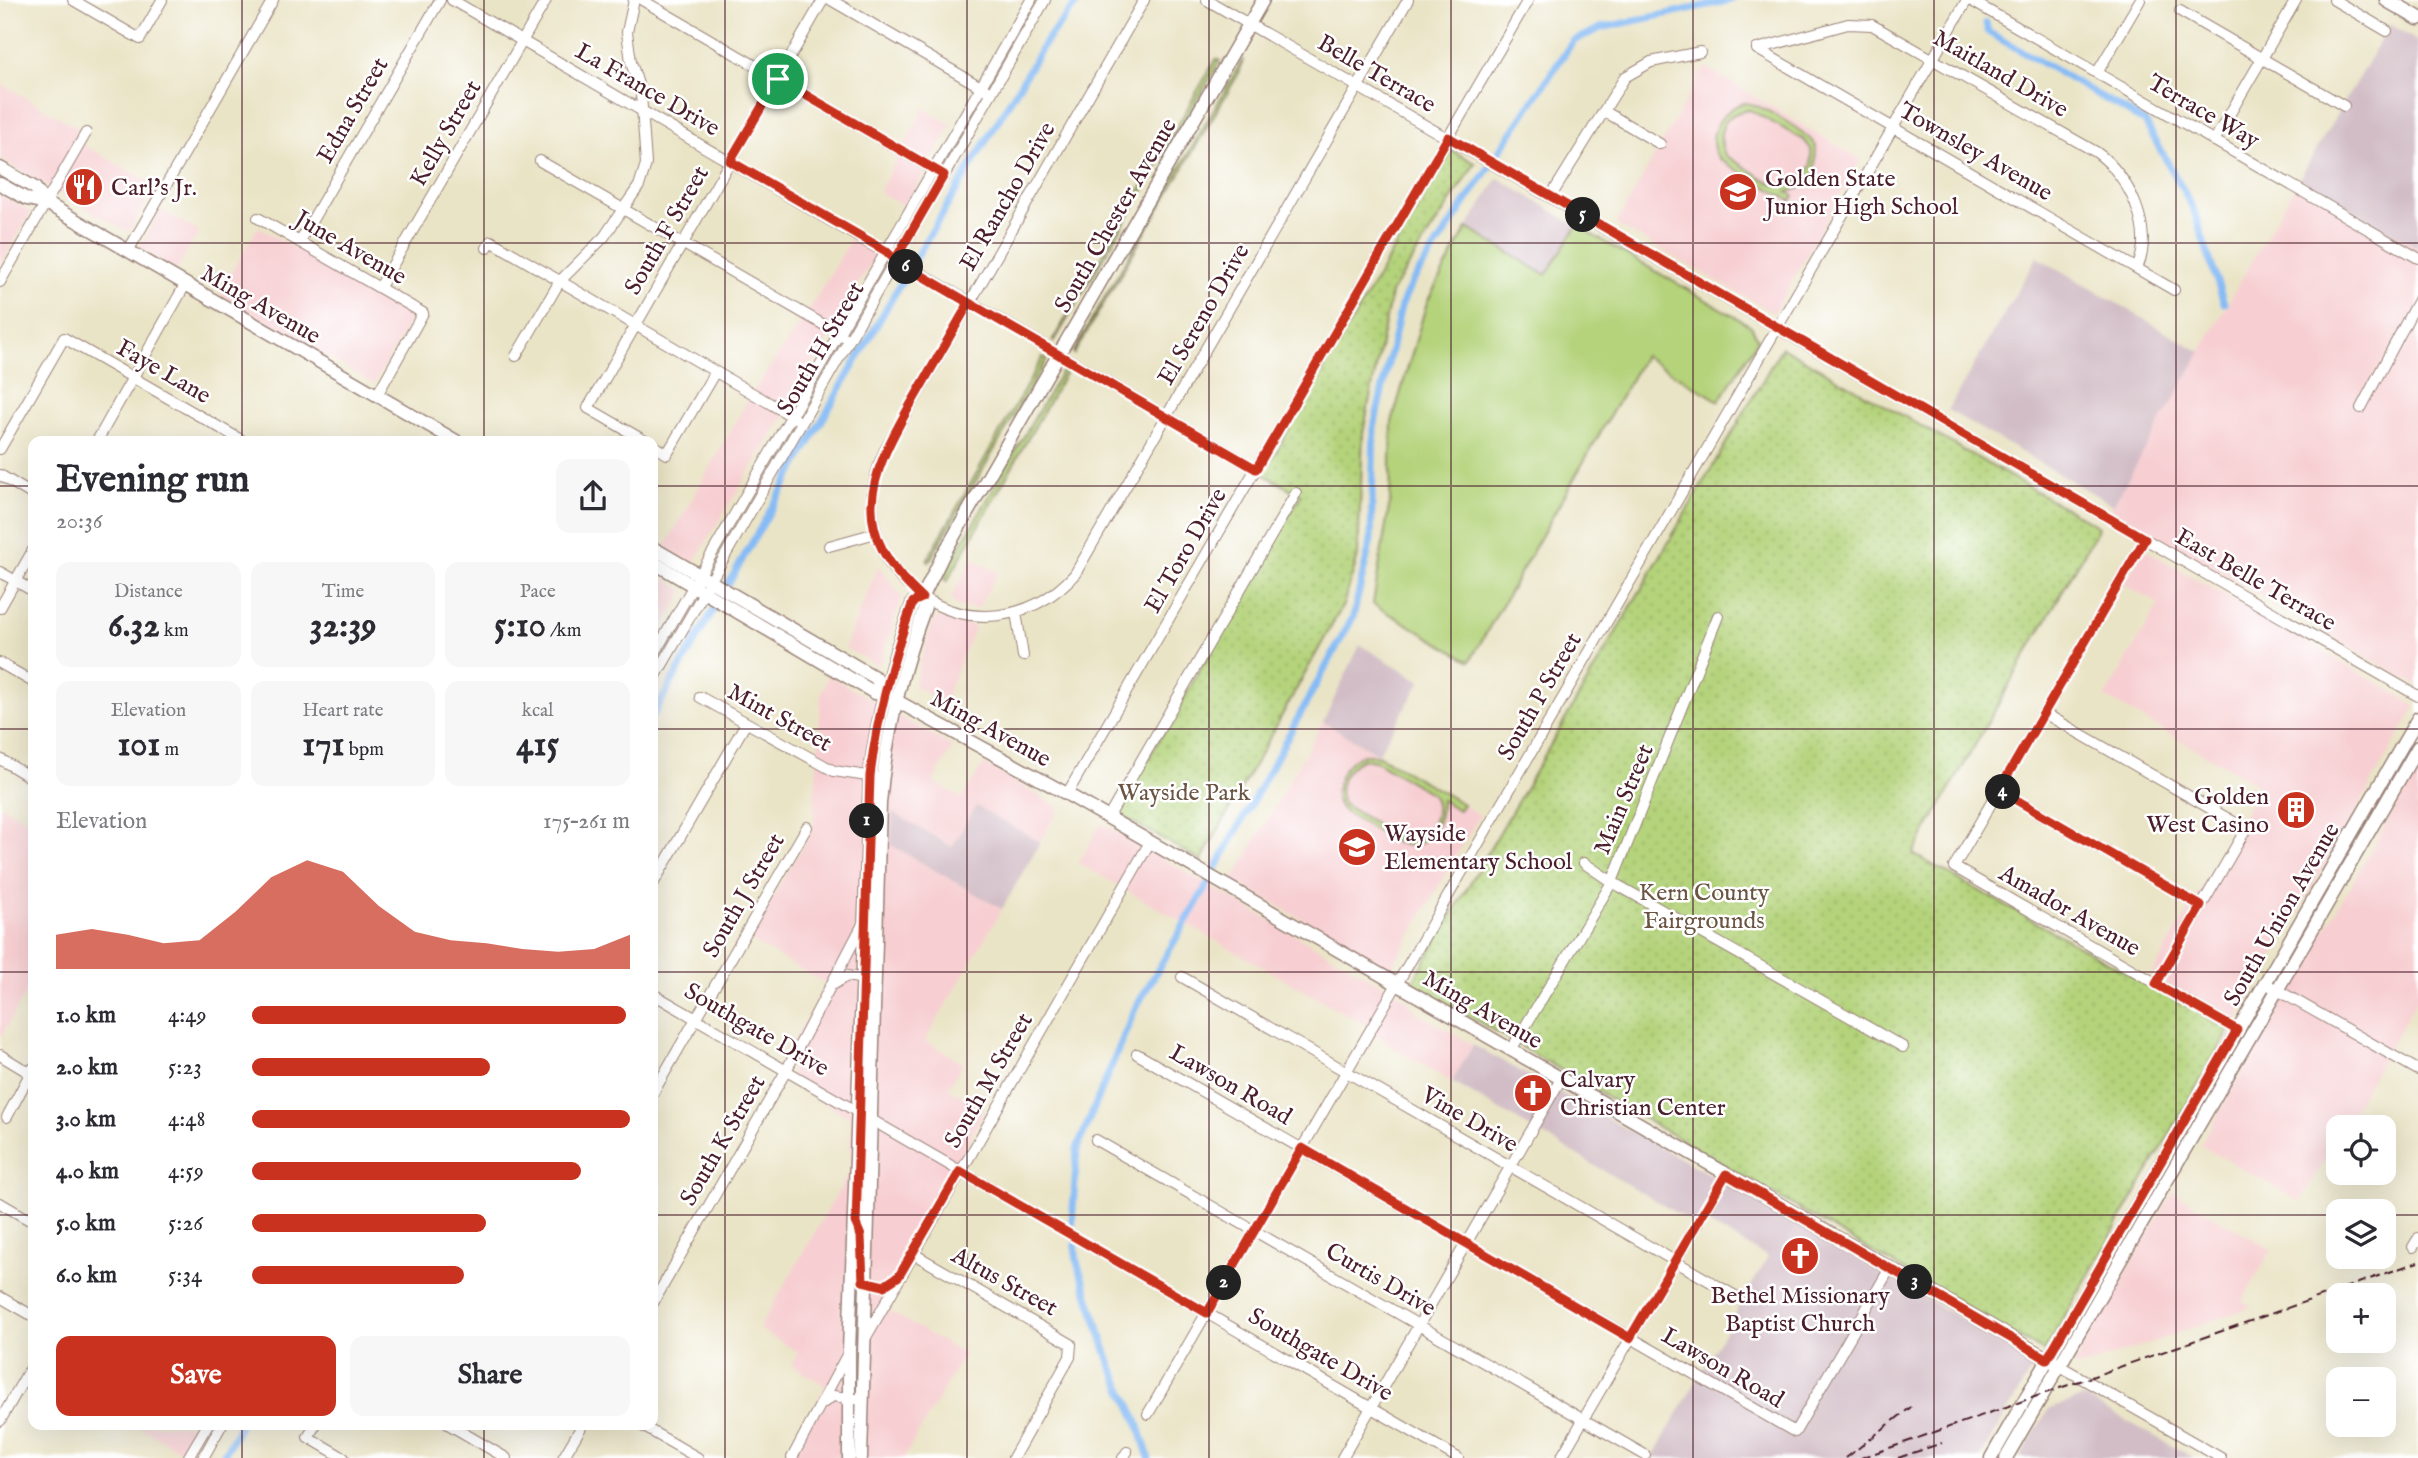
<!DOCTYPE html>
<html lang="en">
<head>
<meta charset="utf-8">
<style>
  body { margin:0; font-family:"IM FELL English",serif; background:#f7f7f7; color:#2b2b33; height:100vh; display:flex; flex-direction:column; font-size:26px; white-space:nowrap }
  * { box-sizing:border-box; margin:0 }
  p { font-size:23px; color:#7c7c81 }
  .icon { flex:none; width:38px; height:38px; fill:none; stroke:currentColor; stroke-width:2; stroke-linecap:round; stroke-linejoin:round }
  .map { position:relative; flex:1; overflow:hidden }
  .sheet { position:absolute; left:28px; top:436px; width:630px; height:994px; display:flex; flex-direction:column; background:#fff; border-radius:14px; box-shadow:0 7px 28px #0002 }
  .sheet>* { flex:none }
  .buttons { position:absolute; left:2326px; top:1115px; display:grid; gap:14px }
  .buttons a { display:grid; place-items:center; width:70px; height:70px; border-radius:14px; background:#fff; box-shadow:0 7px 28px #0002; font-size:35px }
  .pin { position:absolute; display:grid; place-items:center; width:60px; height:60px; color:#fff; margin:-30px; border:4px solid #fff; border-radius:50%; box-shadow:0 2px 7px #0007 }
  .km { position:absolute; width:35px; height:35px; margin:-18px; border-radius:50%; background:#222; color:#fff; font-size:19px; line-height:35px; text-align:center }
  .round { display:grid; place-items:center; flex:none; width:74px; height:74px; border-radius:14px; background:#f7f7f7 }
  .headline { display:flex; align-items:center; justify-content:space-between; height:119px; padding:0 28px }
  h1 { font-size:38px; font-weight:700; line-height:52px }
  .figures { display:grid; grid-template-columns:repeat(3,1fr); gap:10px; height:119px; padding:7px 28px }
  .figures div { display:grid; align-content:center; border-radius:14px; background:#f7f7f7; text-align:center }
  .figures b { font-size:35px; font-weight:700 }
  .figures small { font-size:19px; font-weight:400 }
  .figures p { font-size:19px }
  .chart { height:196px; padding:14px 28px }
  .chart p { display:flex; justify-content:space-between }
  .chart svg { width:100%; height:126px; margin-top:7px; fill:#c8321e; opacity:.7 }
  .primary-button { display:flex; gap:14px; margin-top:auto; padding:14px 28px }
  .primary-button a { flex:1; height:80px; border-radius:14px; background:#c8321e; color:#fff; font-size:28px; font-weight:700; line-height:80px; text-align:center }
  .primary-button a+a { background:#f7f7f7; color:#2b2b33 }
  ul { padding:0 28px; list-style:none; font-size:23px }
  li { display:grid; grid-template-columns:112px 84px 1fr; align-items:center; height:52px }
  li i { height:18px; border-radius:9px; background:#c8321e }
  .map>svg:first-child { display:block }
  .built { fill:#f7cfd2 }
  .industrial { fill:#d2bdc6 }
  .grass { fill:#b4d37a; stroke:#7f7952; stroke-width:2; fill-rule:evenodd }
  .park { fill:url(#park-dots); stroke:#7f7952; stroke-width:2 }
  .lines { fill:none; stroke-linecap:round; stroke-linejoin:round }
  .canal { stroke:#86bbf5; stroke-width:7 }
  .minor-casing { stroke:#9a8278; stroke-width:12 }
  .major-casing { stroke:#9a8278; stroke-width:15 }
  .highway-casing { stroke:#9a8278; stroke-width:17 }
  .minor { stroke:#fff; stroke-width:10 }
  .major { stroke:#fff; stroke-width:12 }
  .highway { stroke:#fff; stroke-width:14 }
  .rail { stroke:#4a1f2b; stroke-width:2; stroke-dasharray:10 5; stroke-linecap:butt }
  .route-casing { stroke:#fff; stroke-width:14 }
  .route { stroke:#c8321e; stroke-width:9 }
  .grid { fill:none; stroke:#4a1f2b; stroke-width:2; stroke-opacity:0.55 }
  .labels { text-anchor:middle; stroke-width:5; stroke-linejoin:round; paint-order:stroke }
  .street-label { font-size:24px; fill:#4a1f2b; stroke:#fff }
  .poi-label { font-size:24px; fill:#4a1f2b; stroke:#fff; text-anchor:start }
  .park-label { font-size:24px; fill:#6a5543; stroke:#fff }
</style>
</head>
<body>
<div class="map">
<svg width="2418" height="1458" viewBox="0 0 2418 1458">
  <defs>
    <pattern id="park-dots" width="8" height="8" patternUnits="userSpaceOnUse" patternTransform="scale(1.75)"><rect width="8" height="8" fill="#b4d37a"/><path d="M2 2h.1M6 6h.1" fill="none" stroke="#9cb56a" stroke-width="1.8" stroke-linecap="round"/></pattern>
  </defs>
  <rect width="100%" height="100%" fill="#fff"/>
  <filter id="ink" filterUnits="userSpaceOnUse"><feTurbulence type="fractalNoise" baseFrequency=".0143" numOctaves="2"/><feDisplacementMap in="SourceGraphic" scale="14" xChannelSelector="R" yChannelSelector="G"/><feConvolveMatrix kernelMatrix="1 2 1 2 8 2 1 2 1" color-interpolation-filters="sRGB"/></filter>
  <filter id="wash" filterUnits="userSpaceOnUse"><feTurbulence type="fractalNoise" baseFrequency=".00686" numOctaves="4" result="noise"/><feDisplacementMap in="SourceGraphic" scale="28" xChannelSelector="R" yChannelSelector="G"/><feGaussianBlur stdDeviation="1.57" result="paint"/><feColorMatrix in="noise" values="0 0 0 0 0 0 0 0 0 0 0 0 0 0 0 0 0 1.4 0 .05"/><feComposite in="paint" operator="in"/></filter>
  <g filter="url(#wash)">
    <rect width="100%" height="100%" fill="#eae4c6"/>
    <g class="built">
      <polygon points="1705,67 1861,160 1774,313 1616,224"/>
      <polygon points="0,83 86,133 81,143 155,186 130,230 124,230 0,159"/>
      <polygon points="924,108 952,125 905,207 879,192"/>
      <polygon points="2299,179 2418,248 2418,686 2110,509"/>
      <polygon points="0,194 31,212 0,266"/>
      <polygon points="161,210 199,232 177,270 139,248"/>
      <polygon points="258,227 413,316 374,384 219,294"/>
      <polygon points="851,239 876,254 785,414 693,563 665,547 749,398 807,313"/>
      <polygon points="2147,551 2416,705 2234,1025 2151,976 2260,786 2105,697 2159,604 2123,584 2142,552"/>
      <polygon points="972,558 998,572 977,610 957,606 951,598"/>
      <polygon points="878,566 902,597 881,661 876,665 845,648"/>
      <polygon points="653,573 684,590 653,645"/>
      <polygon points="938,617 975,626 943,704 914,685 933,620"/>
      <polygon points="828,675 953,747 933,781 962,798 984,764 1060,808 1040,842 976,806 953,847 892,813 891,845 1002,909 925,1041 963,1063 948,1088 985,1109 883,1308 964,1354 904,1458 784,1458 826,1386 791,1365 798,1352 759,1329 850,1171 851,1118 791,1085 792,1044 826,984 751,941 780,884 813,830 821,694"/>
      <polygon points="1323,722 1480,815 1390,970 1233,880"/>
      <polygon points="2418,769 2418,998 2343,1127 2338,1127 2338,1136 2300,1202 2200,1145"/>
      <polygon points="0,805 33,824 33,981 0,1038"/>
      <polygon points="1101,823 1405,998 1416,1012 1473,1045 1452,1082 1395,1049 1364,1024 1078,863"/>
      <polygon points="2173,1192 2272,1250 2242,1301 2251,1307 2079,1368 2073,1365"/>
      <polygon points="136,1425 199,1425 183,1452"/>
    </g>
    <g class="industrial">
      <polygon points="2390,24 2418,42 2418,248 2299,179"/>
      <polygon points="1498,178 1577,226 1546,275 1467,228"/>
      <polygon points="2037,257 2201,352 2113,505 1948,410"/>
      <polygon points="1360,645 1421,681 1378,754 1323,722"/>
      <polygon points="976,806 1040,842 1002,909 891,845 892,812 952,847"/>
      <polygon points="1473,1045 1729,1185 2036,1362 1980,1458 1652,1458 1768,1257 1707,1223 1690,1221 1452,1082"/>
      <polygon points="2083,1397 2194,1458 2020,1458 2048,1410"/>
    </g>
    <g class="grass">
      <polygon points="1216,59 1220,61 1054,342 1053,340"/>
      <polygon points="1243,59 1240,71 1074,354 1073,352"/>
      <path d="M1744,103C1760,103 1807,132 1816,146L1815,172L1800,188L1787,192L1794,196L1791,201L1722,161C1701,142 1720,109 1744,103ZM1750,110L1804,140L1811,149V165C1804,181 1791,189 1774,185L1725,155C1715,132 1723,112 1750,110Z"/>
      <polygon points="1577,226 1751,326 1758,340 1719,401 1644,356 1470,661 1373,604 1390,501 1392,422 1427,302 1467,228 1546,275"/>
      <polygon points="1043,357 1047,359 929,562 927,560"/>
      <polygon points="1063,369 1067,370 947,581 943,578 954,557"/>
      <path d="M1369,754L1379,756L1463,804L1459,810L1441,800C1442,819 1430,848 1406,845C1393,844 1378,832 1367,825C1359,820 1346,816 1340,807C1333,797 1337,781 1343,771C1350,761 1357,755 1369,754ZM1363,759L1375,761L1432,794C1442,810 1434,826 1420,838L1402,839L1343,804C1335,785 1345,768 1363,759Z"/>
    </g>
    <g class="park">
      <polygon points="1451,150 1475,163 1391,293 1363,433 1358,556 1343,605 1201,861 1117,813 1301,495 1263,474"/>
      <polygon points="1782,347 2099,527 1913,854 2230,1030 2044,1352 1412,983"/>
    </g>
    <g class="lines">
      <g class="canal">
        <polyline points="1986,23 1988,32 2145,122 2193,208 2224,303"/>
        <polyline points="653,715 902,281 1046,41 1079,0"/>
        <polyline points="1214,872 1353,617 1371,540 1374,427 1401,306 1411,284 1573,41 1601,28 1731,0"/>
        <polyline points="1072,1226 1077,1149 1135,1009 1209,882"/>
        <polyline points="1075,1245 1077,1262 1110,1363 1137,1420 1149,1458"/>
        <polyline points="222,1458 241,1424"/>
      </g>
    </g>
  </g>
  <g filter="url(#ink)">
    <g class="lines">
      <defs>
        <g id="minor">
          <polyline points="73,0 140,39 162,0"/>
          <polyline points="452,0 1256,469"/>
          <polyline points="642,0 938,172"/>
          <polyline points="831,0 986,90"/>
          <path d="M1144,0L885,450C827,575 982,676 1075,574L1408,0"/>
          <polyline points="1207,0 2418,696"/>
          <polyline points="1970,0 2418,258"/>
          <polyline points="2334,0 2387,31"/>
          <polyline points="2180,11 2344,106"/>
          <path d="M1757,49L1848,24L1872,25L2096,152C2129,175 2155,230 2137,268"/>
          <polyline points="1757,49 2174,290"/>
          <polyline points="2097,73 2140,0"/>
          <polyline points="1604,111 1660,144"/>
          <polyline points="2214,141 2296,0"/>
          <polyline points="540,161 843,336"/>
          <polyline points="1551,196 1625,77 1651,62 1700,52"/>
          <polyline points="258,218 423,313 377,395"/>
          <polyline points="300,241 440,0"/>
          <polyline points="487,248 491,241 795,418"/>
          <polyline points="128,251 273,0"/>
          <polyline points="0,282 86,133"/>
          <polyline points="380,287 546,0"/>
          <polyline points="516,356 560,281 604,237 623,209 639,186 646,164 641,94 631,62 627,32 634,0"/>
          <polyline points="2361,408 2418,300"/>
          <polyline points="97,441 185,285"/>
          <polyline points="645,441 588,408 823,0"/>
          <polyline points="653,445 667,454 715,372"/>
          <polyline points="0,449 64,338 243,441"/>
          <polyline points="0,475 33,495"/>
          <polyline points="2145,539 1954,867 2237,1030"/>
          <polyline points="829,546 876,533"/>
          <polyline points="0,572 33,591"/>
          <polyline points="0,608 33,550"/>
          <polyline points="1016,612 1023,656"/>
          <polyline points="653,656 1031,0"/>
          <polyline points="0,663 33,682"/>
          <polyline points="653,681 1045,0"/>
          <polyline points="700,697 834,771 874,777"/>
          <polyline points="2044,713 2246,829 2156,984"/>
          <polyline points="0,759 33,779"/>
          <polyline points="1999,790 2201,906"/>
          <polyline points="1067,794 1528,0"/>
          <polyline points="1108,818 1296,493"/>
          <polyline points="1584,863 1612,882 1903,1047"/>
          <polyline points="653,884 746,723"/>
          <polyline points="1182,977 1737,1297"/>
          <polyline points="2265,983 2418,1070"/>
          <polyline points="834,984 847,976 869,980"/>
          <polyline points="653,994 1458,1458"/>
          <polyline points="1511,1050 1612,882 1718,616"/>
          <polyline points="1137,1054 1795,1432 1890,1268"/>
          <polyline points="0,1055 33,1075"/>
          <polyline points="653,1093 807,827"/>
          <polyline points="7,1117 33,1068"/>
          <polyline points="1096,1140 1645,1455"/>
          <polyline points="0,1203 33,1222"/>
          <polyline points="2413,1247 2418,1239"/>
          <polyline points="912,1253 1071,1344 1070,1357 1013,1458"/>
          <polyline points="862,1280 884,1286 896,1278"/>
          <polyline points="0,1297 33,1316"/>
          <polyline points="653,1303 786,1071 864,922"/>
          <polyline points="865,1339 1150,842"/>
          <polyline points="2060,1366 2221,1458"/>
          <polyline points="823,1403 833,1396 863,1400"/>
          <polyline points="1148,1414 1967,0"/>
          <polyline points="0,1421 28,1372"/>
          <polyline points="316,1424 308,1437 344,1458"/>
          <polyline points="448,1424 506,1458"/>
          <polyline points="639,1424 698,1458"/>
          <polyline points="188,1458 208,1424"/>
          <polyline points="203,1458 222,1424"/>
          <polyline points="563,1458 583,1424"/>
          <polyline points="792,1458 849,1351"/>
          <polyline points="1123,1458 1127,1452"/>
          <polyline points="1342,1458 1561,1079"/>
          <polyline points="1561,1458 1726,1174"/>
        </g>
        <g id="major">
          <polyline points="0,168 35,188 46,203"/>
          <polyline points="0,184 27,199 46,203 456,441"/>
          <polyline points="653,548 876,678 883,693"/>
          <polyline points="653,562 875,693 884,694 1067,794 2060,1366"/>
          <path d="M849,1458V1351L870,776C877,716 892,659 913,602L922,598"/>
          <path d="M861,1458L880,803C886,734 901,671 925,607L922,598L943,555L1263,0"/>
          <polyline points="1991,1458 2418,718"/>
          <polyline points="2006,1458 2418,747"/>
        </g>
        <polyline id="highway" points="2387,0 2418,18"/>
      </defs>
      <use href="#minor" class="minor-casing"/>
      <use href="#major" class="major-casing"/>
      <use href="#highway" class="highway-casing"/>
      <use href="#minor" class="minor"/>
      <use href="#major" class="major"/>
      <use href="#highway" class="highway"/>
      <g class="rail">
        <polyline points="1846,1458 1911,1407"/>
        <polyline points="1861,1458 2418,1262"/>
        <polyline points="1898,1458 1942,1443"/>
      </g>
    </g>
  </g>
  <g class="lines" filter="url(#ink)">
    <defs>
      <path id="route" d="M778,79L730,161L886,251L895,260L969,303C950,336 931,369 912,402C867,480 847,530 922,598L913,602C892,660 877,716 870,776L856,1224L861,1236L863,1281L884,1286L899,1276L960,1171L1207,1313L1302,1148L1630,1338L1726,1174L2047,1359L2237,1030L2156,984L2201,906L1999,790L2145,539L1448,137L1256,469L895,260L944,175L778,79"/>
    </defs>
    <use href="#route" class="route-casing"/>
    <use href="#route" class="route"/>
  </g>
  <path class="grid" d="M242,0V441M484,0V441M725,0V1458M967,0V1458M1209,0V1458M1451,0V1458M1693,0V1458M1934,0V1458M2176,0V1458M0,243H2418M0,486H33M653,486H2418M0,729H33M653,729H2418M0,972H33M653,972H2418M0,1215H33M653,1215H2338M2384,1215H2418M242,1424V1458M484,1424V1458"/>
  <defs>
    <symbol id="restaurant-disc" viewBox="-11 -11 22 22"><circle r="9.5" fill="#c8321e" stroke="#fff"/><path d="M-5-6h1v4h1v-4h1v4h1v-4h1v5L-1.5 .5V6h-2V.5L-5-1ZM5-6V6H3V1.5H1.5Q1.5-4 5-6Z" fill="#fff"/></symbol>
    <symbol id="school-disc" viewBox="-11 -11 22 22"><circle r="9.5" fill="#c8321e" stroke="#fff"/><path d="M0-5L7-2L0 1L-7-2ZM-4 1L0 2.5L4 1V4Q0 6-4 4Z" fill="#fff"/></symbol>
    <symbol id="building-disc" viewBox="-11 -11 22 22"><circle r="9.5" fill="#c8321e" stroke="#fff"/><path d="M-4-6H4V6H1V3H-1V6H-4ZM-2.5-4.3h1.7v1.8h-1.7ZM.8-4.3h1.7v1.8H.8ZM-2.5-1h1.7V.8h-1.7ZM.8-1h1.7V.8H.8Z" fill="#fff"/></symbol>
    <symbol id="church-disc" viewBox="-11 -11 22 22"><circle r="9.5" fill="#c8321e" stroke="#fff"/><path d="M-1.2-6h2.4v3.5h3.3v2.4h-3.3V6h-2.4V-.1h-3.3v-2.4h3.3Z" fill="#fff"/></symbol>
  </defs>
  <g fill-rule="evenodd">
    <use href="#restaurant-disc" x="62" y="165" width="44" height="44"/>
    <use href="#school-disc" x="1716" y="170" width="44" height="44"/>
    <use href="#building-disc" x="2274" y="788" width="44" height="44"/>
    <use href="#school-disc" x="1335" y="825" width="44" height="44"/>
    <use href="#church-disc" x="1511" y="1071" width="44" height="44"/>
    <use href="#church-disc" x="1778" y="1234" width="44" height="44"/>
  </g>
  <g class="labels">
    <g class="street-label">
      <text transform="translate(1377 73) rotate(30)" y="8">Belle Terrace</text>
      <text transform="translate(2001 73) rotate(30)" y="8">Maitland Drive</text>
      <text transform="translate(648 89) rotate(30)" y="8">La France Drive</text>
      <text transform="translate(352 110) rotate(-60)" y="8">Edna Street</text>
      <text transform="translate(2204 111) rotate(30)" y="8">Terrace Way</text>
      <text transform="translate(445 133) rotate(-60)" y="8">Kelly Street</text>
      <text transform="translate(1976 151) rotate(30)" y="8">Townsley Avenue</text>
      <text transform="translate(1007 196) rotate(-60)" y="8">El Rancho Drive</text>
      <text transform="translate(1115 215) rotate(-60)" y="8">South Chester Avenue</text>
      <text transform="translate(666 230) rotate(-60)" y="8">South F Street</text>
      <text transform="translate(351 247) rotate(30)" y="8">June Avenue</text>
      <text transform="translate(261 304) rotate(30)" y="8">Ming Avenue</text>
      <text transform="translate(1203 314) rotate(-60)" y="8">El Sereno Drive</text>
      <text transform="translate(820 348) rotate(-60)" y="8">South H Street</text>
      <text transform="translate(164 371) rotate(30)" y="8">Faye Lane</text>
      <text transform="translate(1185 550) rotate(-60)" y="8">El Toro Drive</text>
      <text transform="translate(2256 579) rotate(30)" y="8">East Belle Terrace</text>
      <text transform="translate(1539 696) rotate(-60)" y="8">South P Street</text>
      <text transform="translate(780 717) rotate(29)" y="8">Mint Street</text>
      <text transform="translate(991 728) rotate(29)" y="8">Ming Avenue</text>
      <text transform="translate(1623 799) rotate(-67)" y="8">Main Street</text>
      <text transform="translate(743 895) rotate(-60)" y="8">South J Street</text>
      <text transform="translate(2070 910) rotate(30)" y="8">Amador Avenue</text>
      <text transform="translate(2281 914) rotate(-60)" y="8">South Union Avenue</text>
      <text transform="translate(1483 1009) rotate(30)" y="8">Ming Avenue</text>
      <text transform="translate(757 1029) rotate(30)" y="8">Southgate Drive</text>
      <text transform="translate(988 1080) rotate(-60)" y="8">South M Street</text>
      <text transform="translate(1231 1084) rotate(30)" y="8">Lawson Road</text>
      <text transform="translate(1470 1119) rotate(30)" y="8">Vine Drive</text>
      <text transform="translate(722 1140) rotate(-60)" y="8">South K Street</text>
      <text transform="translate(1381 1279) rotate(30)" y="8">Curtis Drive</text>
      <text transform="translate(1005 1281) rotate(29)" y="8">Altus Street</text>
      <text transform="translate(1321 1354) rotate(30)" y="8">Southgate Drive</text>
      <text transform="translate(1723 1367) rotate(30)" y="8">Lawson Road</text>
    </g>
    <g class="poi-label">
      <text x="1765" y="186">Golden State<tspan x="1765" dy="28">Junior High School</tspan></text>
      <text x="111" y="195">Carl's Jr.</text>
      <text x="2269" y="804" text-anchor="end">Golden<tspan x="2269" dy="28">West Casino</tspan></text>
      <text x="1384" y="841">Wayside<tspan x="1384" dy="28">Elementary School</tspan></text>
      <text x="1560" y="1087">Calvary<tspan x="1560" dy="28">Christian Center</tspan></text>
      <text x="1800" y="1303" text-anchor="middle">Bethel Missionary<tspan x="1800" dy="28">Baptist Church</tspan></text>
    </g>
    <g class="park-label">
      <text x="1184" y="800">Wayside Park</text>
      <text x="1704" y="900">Kern County<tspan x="1704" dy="28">Fairgrounds</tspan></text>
    </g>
  </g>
</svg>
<div class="buttons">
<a><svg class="icon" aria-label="locate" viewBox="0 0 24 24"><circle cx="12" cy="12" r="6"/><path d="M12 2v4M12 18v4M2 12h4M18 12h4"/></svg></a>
<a><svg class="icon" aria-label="layers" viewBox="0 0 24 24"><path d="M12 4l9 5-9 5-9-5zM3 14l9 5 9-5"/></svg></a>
<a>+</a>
<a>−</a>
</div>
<div class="pin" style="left:778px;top:79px;background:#1e9e55"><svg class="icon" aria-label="arrive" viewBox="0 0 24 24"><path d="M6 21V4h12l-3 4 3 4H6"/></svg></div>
<b class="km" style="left:867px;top:821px">1</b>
<b class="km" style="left:1224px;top:1283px">2</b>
<b class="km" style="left:1915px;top:1282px">3</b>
<b class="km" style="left:2003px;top:792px">4</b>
<b class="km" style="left:1583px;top:215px">5</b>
<b class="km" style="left:906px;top:267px">6</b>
<section class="sheet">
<div class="headline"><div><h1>Evening run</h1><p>20:36</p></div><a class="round"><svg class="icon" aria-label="share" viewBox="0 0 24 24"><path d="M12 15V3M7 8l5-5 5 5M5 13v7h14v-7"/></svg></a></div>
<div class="figures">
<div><p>Distance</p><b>6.32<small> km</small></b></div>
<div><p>Time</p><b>32:39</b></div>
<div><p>Pace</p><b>5:10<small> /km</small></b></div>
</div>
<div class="figures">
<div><p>Elevation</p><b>101<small> m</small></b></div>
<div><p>Heart rate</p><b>171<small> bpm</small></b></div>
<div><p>kcal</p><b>415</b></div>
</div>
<div class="chart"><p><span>Elevation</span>175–261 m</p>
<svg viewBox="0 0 160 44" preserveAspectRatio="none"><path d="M0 44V32L10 30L20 32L30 35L40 34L50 24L60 12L70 6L80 10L90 22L100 31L110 34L120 35L130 37L140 38L150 37L160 32V44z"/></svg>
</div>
<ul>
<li><b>1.0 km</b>4:49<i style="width:99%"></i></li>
<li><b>2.0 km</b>5:23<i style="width:63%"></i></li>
<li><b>3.0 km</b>4:48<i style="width:100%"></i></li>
<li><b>4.0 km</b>4:59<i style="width:87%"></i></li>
<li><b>5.0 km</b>5:26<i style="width:62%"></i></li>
<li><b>6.0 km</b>5:34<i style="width:56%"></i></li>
</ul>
<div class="primary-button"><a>Save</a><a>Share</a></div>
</section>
</div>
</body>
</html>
